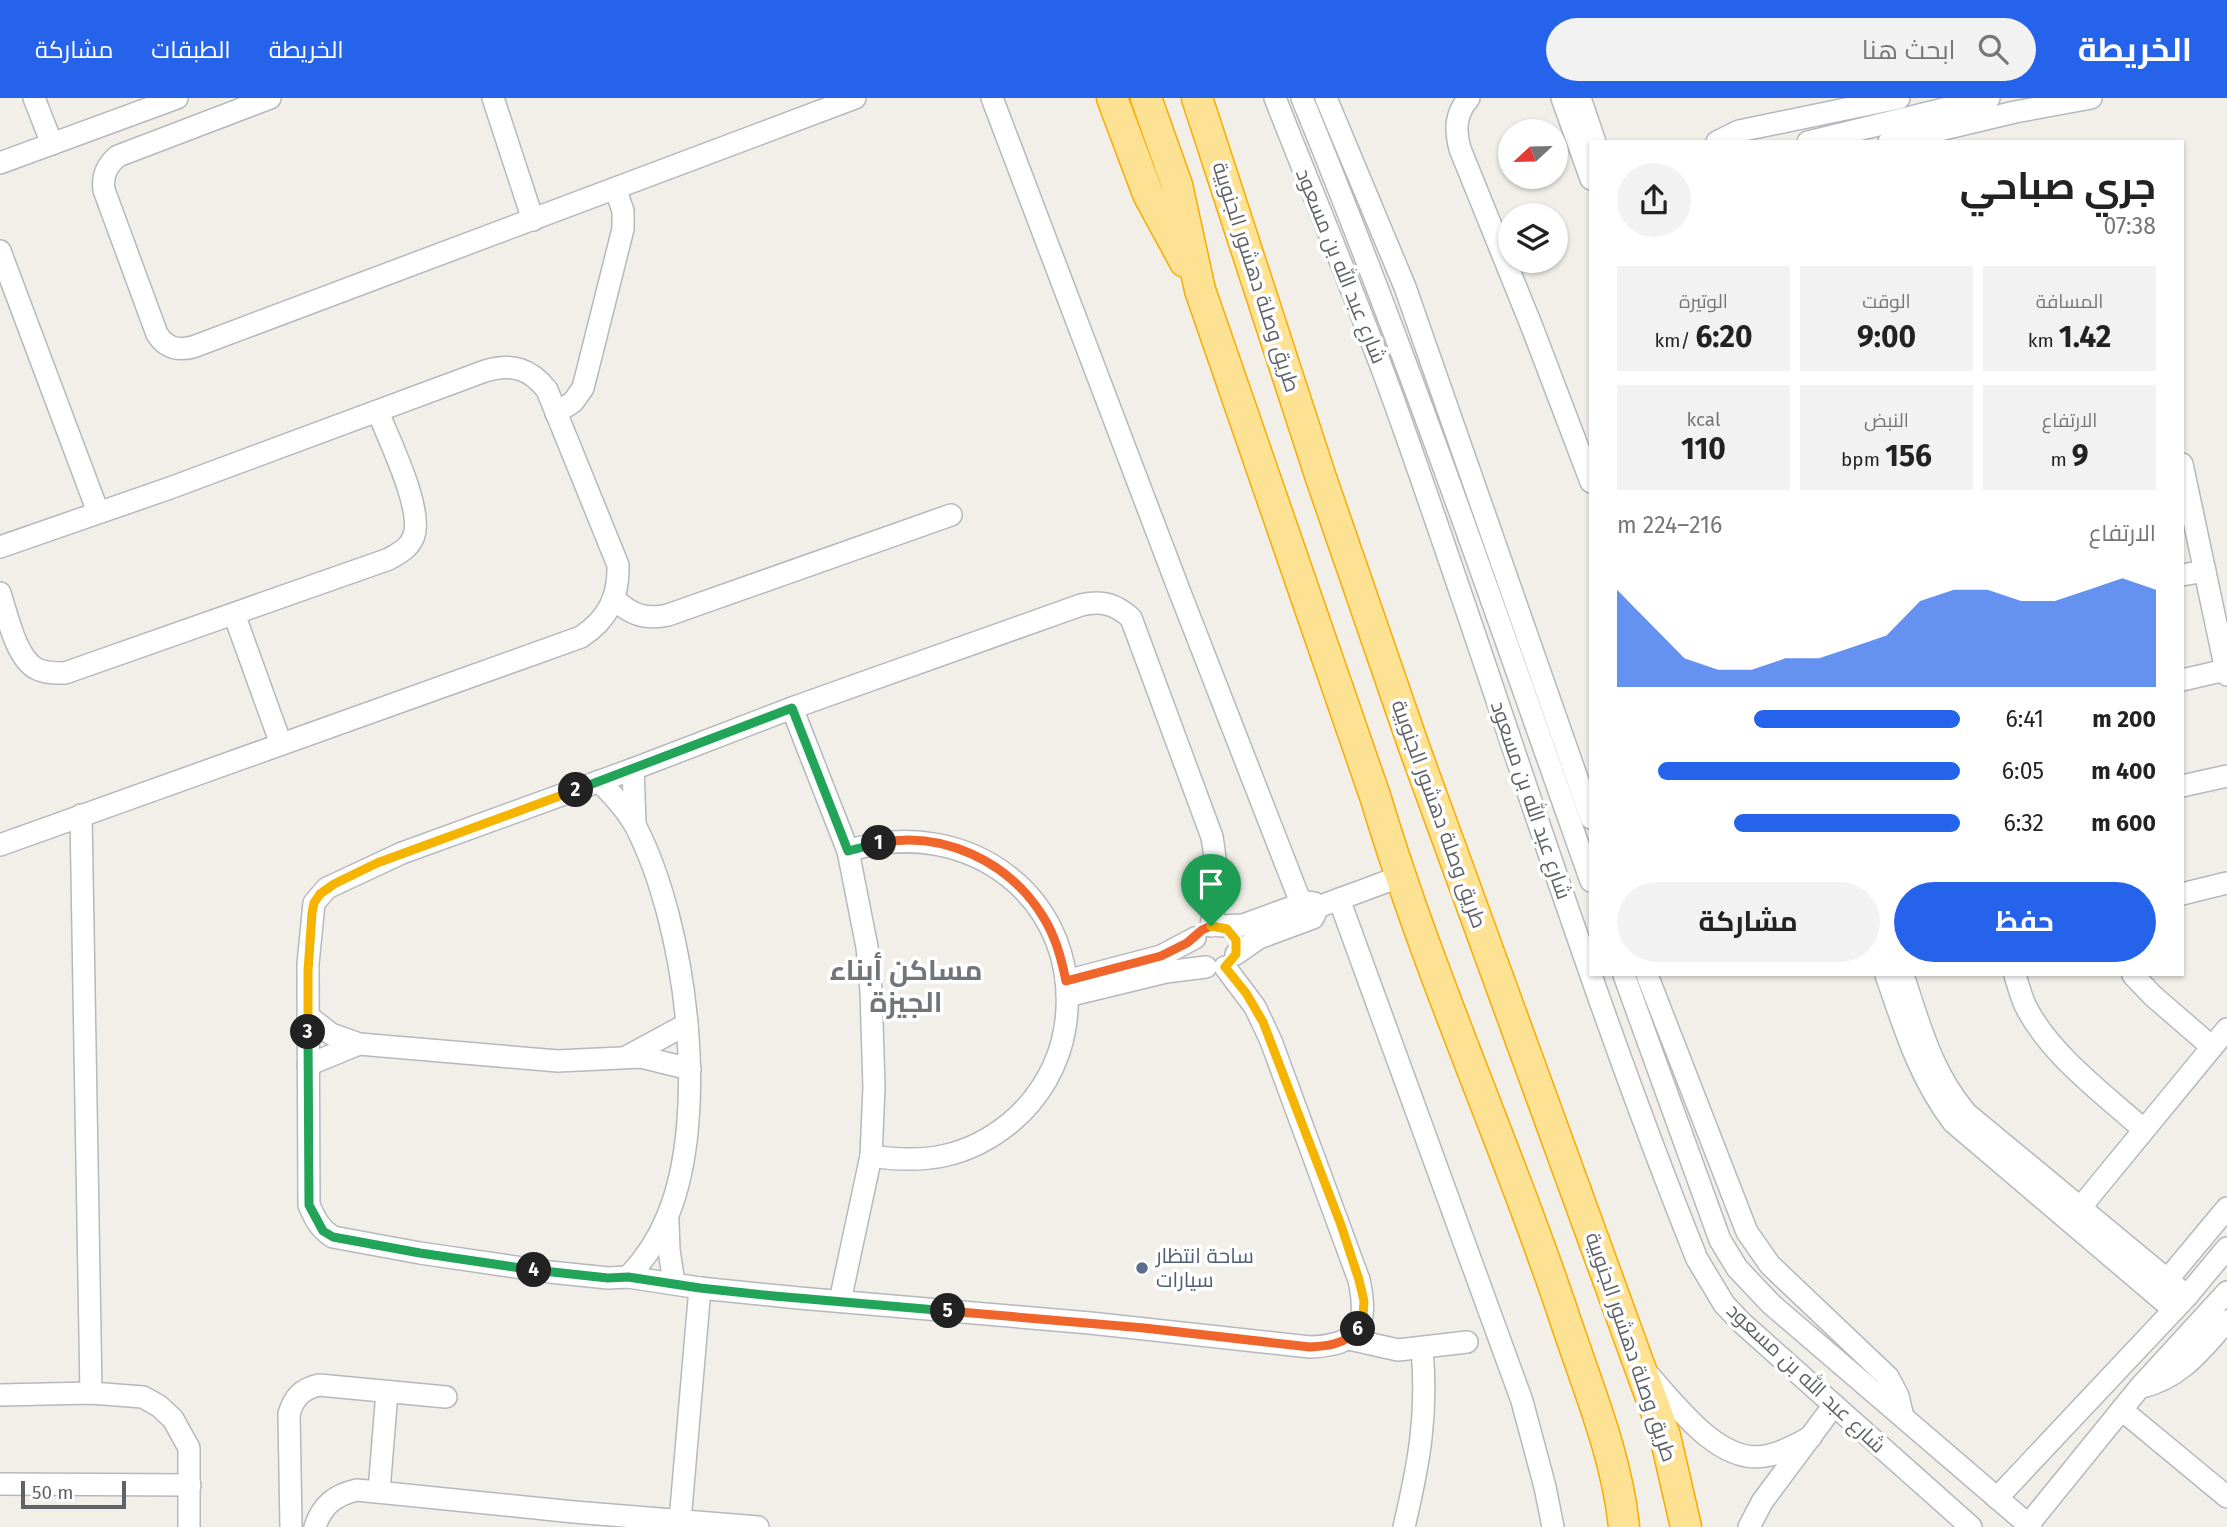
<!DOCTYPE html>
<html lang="ar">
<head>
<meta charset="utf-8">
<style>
  body { margin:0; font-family:"Fira Sans",Cairo,sans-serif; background:#f2f2f2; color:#222; direction:rtl; height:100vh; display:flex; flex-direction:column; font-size:26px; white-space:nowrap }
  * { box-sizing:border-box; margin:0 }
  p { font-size:23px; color:#767676 }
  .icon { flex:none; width:38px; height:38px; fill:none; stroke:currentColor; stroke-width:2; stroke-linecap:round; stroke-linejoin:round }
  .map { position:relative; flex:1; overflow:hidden; direction:ltr }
  .panel { position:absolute; left:1589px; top:42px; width:595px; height:836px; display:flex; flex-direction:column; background:#fff; border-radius:0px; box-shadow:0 2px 5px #0004; direction:rtl }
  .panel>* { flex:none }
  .needle { width:46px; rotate:248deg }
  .controls { position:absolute; left:1498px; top:21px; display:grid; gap:14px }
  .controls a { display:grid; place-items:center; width:70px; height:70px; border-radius:50%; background:#fff; box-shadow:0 2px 5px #0004; font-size:35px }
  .scale { position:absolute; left:21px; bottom:18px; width:105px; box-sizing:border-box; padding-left:7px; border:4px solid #5f6368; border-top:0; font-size:19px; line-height:24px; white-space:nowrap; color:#5f6368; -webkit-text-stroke:5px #fff; paint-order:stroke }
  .pin { position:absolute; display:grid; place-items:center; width:60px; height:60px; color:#fff; margin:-72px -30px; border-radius:50% 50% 50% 0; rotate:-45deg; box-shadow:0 0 7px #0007 }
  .pin .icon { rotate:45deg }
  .km { position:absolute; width:35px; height:35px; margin:-18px; border-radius:50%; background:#222; color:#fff; font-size:19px; line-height:35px; text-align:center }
  .round { display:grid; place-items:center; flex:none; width:74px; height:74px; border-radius:37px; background:#f2f2f2 }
  .summary { display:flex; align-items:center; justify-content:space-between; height:119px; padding:0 28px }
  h1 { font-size:38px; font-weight:700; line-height:52px }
  .figures { display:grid; grid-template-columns:repeat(3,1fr); gap:10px; height:119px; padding:7px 28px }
  .figures div { display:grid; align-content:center; border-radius:0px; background:#f2f2f2; text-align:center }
  .figures b { font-size:30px; font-weight:700 }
  .figures small { font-size:19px; font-weight:400 }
  .figures p { font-size:19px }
  .chart { height:196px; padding:14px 28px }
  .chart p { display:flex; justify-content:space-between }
  .chart svg { width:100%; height:126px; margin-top:7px; fill:#2563eb; opacity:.7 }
  .button { display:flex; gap:14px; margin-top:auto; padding:14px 28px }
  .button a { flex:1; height:80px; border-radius:42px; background:#2563eb; color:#fff; font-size:28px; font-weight:700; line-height:80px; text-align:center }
  .button a+a { background:#f2f2f2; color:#222 }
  ul { padding:0 28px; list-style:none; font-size:23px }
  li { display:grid; grid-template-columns:112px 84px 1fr; align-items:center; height:52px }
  li i { height:18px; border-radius:9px; background:#2563eb }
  header { display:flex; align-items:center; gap:42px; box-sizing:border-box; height:98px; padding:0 35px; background:#2563eb; color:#fff }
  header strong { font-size:33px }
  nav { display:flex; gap:38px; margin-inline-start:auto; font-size:24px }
  .search { width:490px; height:63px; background:#f2f2f2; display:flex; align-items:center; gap:18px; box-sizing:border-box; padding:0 24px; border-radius:38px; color:#767676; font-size:26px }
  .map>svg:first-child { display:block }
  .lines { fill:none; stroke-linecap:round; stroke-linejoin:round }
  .minor-casing { stroke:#b5b8bc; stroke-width:24 }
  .highway-casing { stroke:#f9ab00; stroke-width:33 }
  .minor { stroke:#fff; stroke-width:21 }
  .highway { stroke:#fde293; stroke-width:30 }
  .split-1-casing { stroke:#fff; stroke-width:14 }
  .split-2-casing { stroke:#fff; stroke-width:14 }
  .split-3-casing { stroke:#fff; stroke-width:14 }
  .split-4-casing { stroke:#fff; stroke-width:14 }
  .split-5-casing { stroke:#fff; stroke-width:14 }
  .split-6-casing { stroke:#fff; stroke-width:14 }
  .split-7-casing { stroke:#fff; stroke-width:14 }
  .split-1 { stroke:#f0652b; stroke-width:9 }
  .split-2 { stroke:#22a559; stroke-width:9 }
  .split-3 { stroke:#f5b400; stroke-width:9 }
  .split-4 { stroke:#22a559; stroke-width:9 }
  .split-5 { stroke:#22a559; stroke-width:9 }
  .split-6 { stroke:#f0652b; stroke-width:9 }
  .split-7 { stroke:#f5b400; stroke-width:9 }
  .service-dot { fill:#5c6f8a; stroke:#fff; stroke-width:2.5 }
  .labels { text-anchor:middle; stroke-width:7; stroke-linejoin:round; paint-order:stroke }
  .street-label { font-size:21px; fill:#5f6368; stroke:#fff }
  .service-label { font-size:21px; fill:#4e5e75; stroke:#fff; text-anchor:start }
  .district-label { font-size:28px; font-weight:bold; fill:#70757a; stroke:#fff }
</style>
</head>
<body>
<header>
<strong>الخريطة</strong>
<div class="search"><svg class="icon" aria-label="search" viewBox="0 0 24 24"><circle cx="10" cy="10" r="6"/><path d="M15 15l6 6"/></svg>ابحث هنا</div>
<nav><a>الخريطة</a><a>الطبقات</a><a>مشاركة</a></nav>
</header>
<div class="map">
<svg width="2227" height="1429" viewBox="0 0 2227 1429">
  <rect width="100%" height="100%" fill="#f1efe8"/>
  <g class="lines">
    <defs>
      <g id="minor">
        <polyline points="34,0 52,46"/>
        <path d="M270,0L118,58C107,67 102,77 104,92L157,236C166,250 177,253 193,249L855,0"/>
        <polyline points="493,0 533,122"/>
        <polyline points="992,0 1179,492 1301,805"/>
        <path d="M1275,0C1315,102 1358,203 1395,306C1497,591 1584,880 1697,1161L1724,1206L1742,1225L1971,1429"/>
        <path d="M1302,0C1408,258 1498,521 1591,783"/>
        <polyline points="1326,0 1405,189 1591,720"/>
        <path d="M1469,0C1455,16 1455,32 1460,51L1532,229L1591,384"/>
        <polyline points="1562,0 1591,81"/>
        <polyline points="1580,0 1595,44"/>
        <polyline points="1717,44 1739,33 1899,0"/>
        <polyline points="1808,44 1989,0"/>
        <polyline points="1889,44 2015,14 2091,0"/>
        <polyline points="0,65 177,0"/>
        <polyline points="0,153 98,414"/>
        <polyline points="556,315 573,304 583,290 623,131 623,113 616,92"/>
        <polyline points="2182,366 2227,577"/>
        <path d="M0,449L170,390L485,273C511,265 530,270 547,292L618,467C619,499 608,521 581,539L0,747"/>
        <polyline points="2182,477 2205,473"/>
        <path d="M0,495C7,516 16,561 37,571C45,575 55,575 65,575L389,461C399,455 408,451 413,440C425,414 389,342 378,314"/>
        <path d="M615,501C630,517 647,522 668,517L951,417"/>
        <polyline points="234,516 281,646"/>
        <polyline points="2182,582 2226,572"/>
        <polyline points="792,610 848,753 867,849 871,893 874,989 871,1058 840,1203"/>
        <polyline points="633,671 635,725"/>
        <path d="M599,683C613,697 627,712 636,729C686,826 710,1014 668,1117C659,1140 645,1161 628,1179"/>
        <polyline points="2182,688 2227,678"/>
        <polyline points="81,717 91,1295"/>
        <path d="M848,753C968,714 1085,802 1065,930C1059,967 1039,1001 1010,1025C967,1060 924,1066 871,1058"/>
        <polyline points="2182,796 2227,785"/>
        <polyline points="1339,801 1522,1303 1545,1389 1553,1429"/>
        <path d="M1211,828C1217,795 1218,773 1212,739L1131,520C1115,506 1102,502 1081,507L792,610L633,671L402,755L327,790L314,805L308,866L309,1107C315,1121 320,1131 333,1139L420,1155L550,1174L608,1180L628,1179L700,1190L799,1200L1090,1225L1310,1249C1359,1247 1369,1229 1359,1182L1271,943L1255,909L1225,869"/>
        <polyline points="1220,828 1243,827 1306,804 1314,805"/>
        <polyline points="1236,856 1259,840 1313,820 1318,809 1399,779"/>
        <polyline points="1624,877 1720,1142 1737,1170 1771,1206 2031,1429"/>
        <polyline points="1647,877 1747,1134 1770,1167 1888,1279 1898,1298 1903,1319"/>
        <path d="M1886,877C1905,931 1918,977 1953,1024L2174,1212"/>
        <path d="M1903,877C1920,928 1931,973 1966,1015L2187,1198"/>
        <path d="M2015,877C2018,887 2021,898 2025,907C2049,956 2104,996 2144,1032"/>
        <polyline points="2133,877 2153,898 2212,949"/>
        <polyline points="1066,883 1161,858 1195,840"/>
        <polyline points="1067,898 1166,874 1206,869"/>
        <polyline points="308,918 331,936 359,946 558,963 641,959 690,971"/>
        <polyline points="628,958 687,926"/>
        <polyline points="308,967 359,946"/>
        <polyline points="2080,1110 2227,931"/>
        <polyline points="668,1123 669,1152 674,1185"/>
        <polyline points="2167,1182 2227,1110"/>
        <polyline points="1349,1241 1398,1252 1467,1244"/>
        <path d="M1645,1273C1674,1304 1718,1367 1765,1358C1781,1356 1797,1346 1811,1339"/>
        <path d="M2142,1289C2181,1280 2202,1251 2227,1223"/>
        <polyline points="0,1297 91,1295 143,1299 159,1308 173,1321 189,1350 189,1429"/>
        <polyline points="2122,1312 2227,1399"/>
        <polyline points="0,1386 190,1387"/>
        <polyline points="379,1393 387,1294"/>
        <polyline points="1997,1400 2187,1198 2227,1150"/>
        <polyline points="680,1423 700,1190"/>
        <polyline points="2028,1427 2140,1289 2227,1194"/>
        <path d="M291,1429L289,1316C294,1299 302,1291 319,1287L446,1299"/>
        <path d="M315,1429C322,1407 335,1397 357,1392L574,1414L758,1429"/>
        <path d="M1404,1429C1419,1365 1428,1317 1422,1251"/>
        <polyline points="1749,1429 1762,1404 1834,1307"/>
      </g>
      <g id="highway">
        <polyline points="1112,0 1148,96 1185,164"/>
        <path d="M1146,0L1177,87L1200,192L1376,701C1430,881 1509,1052 1568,1230C1590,1295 1617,1360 1624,1429"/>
        <polyline points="1197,0 1321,380 1414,649 1665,1338 1686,1429"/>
      </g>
    </defs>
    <use href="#minor" class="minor-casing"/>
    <use href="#highway" class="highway-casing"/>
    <use href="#minor" class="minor"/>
    <use href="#highway" class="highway"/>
  </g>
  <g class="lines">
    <defs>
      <path id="split-1" d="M879,745C942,732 1008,763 1042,817C1055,837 1061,859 1066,883L1161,858L1187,845L1202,832L1211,828"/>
      <polyline id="split-2" points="576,692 792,610 848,753 879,745"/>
      <polyline id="split-3" points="308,934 308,873 312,815 314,805 320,796 334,786 377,765 576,692"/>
      <polyline id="split-4" points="308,934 309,1107 323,1133 333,1139 420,1155 534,1172"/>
      <polyline id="split-5" points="534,1172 608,1180 628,1179 700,1190 774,1198 948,1213"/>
      <path id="split-6" d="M948,1213L1144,1230L1310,1249C1329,1248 1345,1246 1358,1231"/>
      <polyline id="split-7" points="1211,828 1227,831 1236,842 1236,856 1225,869 1246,895 1263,924 1341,1127 1359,1182 1364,1203 1363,1218 1358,1231"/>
    </defs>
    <use href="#split-1" class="split-1-casing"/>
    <use href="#split-2" class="split-2-casing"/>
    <use href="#split-3" class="split-3-casing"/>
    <use href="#split-4" class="split-4-casing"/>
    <use href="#split-5" class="split-5-casing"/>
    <use href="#split-6" class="split-6-casing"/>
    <use href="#split-7" class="split-7-casing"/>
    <use href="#split-1" class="split-1"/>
    <use href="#split-2" class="split-2"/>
    <use href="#split-3" class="split-3"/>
    <use href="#split-4" class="split-4"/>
    <use href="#split-5" class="split-5"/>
    <use href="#split-6" class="split-6"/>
    <use href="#split-7" class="split-7"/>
  </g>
  <circle class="service-dot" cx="1142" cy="1170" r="7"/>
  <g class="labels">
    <g class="street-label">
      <text transform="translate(1341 168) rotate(68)" y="7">شارع عبد الله بن مسعود</text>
      <text transform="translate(1256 179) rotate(72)" y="7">طريق وصلة دهشور الجنوبية</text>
      <text transform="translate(1531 702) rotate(71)" y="7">شارع عبد الله بن مسعود</text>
      <text transform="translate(1439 716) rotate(70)" y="7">طريق وصلة دهشور الجنوبية</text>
      <text transform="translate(1631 1249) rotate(71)" y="7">طريق وصلة دهشور الجنوبية</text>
      <text transform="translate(1806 1280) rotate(43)" y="7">شارع عبد الله بن مسعود</text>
    </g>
    <g class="service-label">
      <text x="1156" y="1165">ساحة انتظار<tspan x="1156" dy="24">سيارات</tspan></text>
    </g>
    <g class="district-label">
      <text x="906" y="882">مساكن أبناء<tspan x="906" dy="32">الجيزة</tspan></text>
    </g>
  </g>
</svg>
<div class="controls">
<a><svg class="needle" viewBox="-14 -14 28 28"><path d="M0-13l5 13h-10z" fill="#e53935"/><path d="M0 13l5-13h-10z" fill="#767676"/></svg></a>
<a><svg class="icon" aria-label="layers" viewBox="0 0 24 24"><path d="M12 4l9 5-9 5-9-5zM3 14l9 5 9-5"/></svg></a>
</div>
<div class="scale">50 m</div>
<div class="pin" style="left:1211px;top:828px;background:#1e9e55"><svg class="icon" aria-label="arrive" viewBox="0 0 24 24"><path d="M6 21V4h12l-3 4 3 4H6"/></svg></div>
<b class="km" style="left:879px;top:745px">1</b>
<b class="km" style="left:576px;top:692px">2</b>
<b class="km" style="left:308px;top:934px">3</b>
<b class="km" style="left:534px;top:1172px">4</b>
<b class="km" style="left:948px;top:1213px">5</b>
<b class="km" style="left:1358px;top:1231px">6</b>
<section class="panel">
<div class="summary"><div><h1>جري صباحي</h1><p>07:38</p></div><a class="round"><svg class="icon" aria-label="share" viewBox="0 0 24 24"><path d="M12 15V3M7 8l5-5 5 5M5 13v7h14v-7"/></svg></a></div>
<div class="figures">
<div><p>المسافة</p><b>1.42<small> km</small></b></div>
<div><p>الوقت</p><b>9:00</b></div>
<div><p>الوتيرة</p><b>6:20<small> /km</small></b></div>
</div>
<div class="figures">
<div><p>الارتفاع</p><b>9<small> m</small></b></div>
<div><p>النبض</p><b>156<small> bpm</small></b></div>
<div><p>kcal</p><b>110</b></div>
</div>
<div class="chart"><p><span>الارتفاع</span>216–224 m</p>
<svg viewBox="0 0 160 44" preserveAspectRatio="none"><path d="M0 44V10L10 22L20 34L30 38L40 38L50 34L60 34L70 30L80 26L90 14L100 10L110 10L120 14L130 14L140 10L150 6L160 10V44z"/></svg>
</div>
<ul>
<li><b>200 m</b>6:41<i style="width:60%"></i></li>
<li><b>400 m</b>6:05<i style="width:88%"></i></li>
<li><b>600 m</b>6:32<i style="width:66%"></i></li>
</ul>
<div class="button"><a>حفظ</a><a>مشاركة</a></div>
</section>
</div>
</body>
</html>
